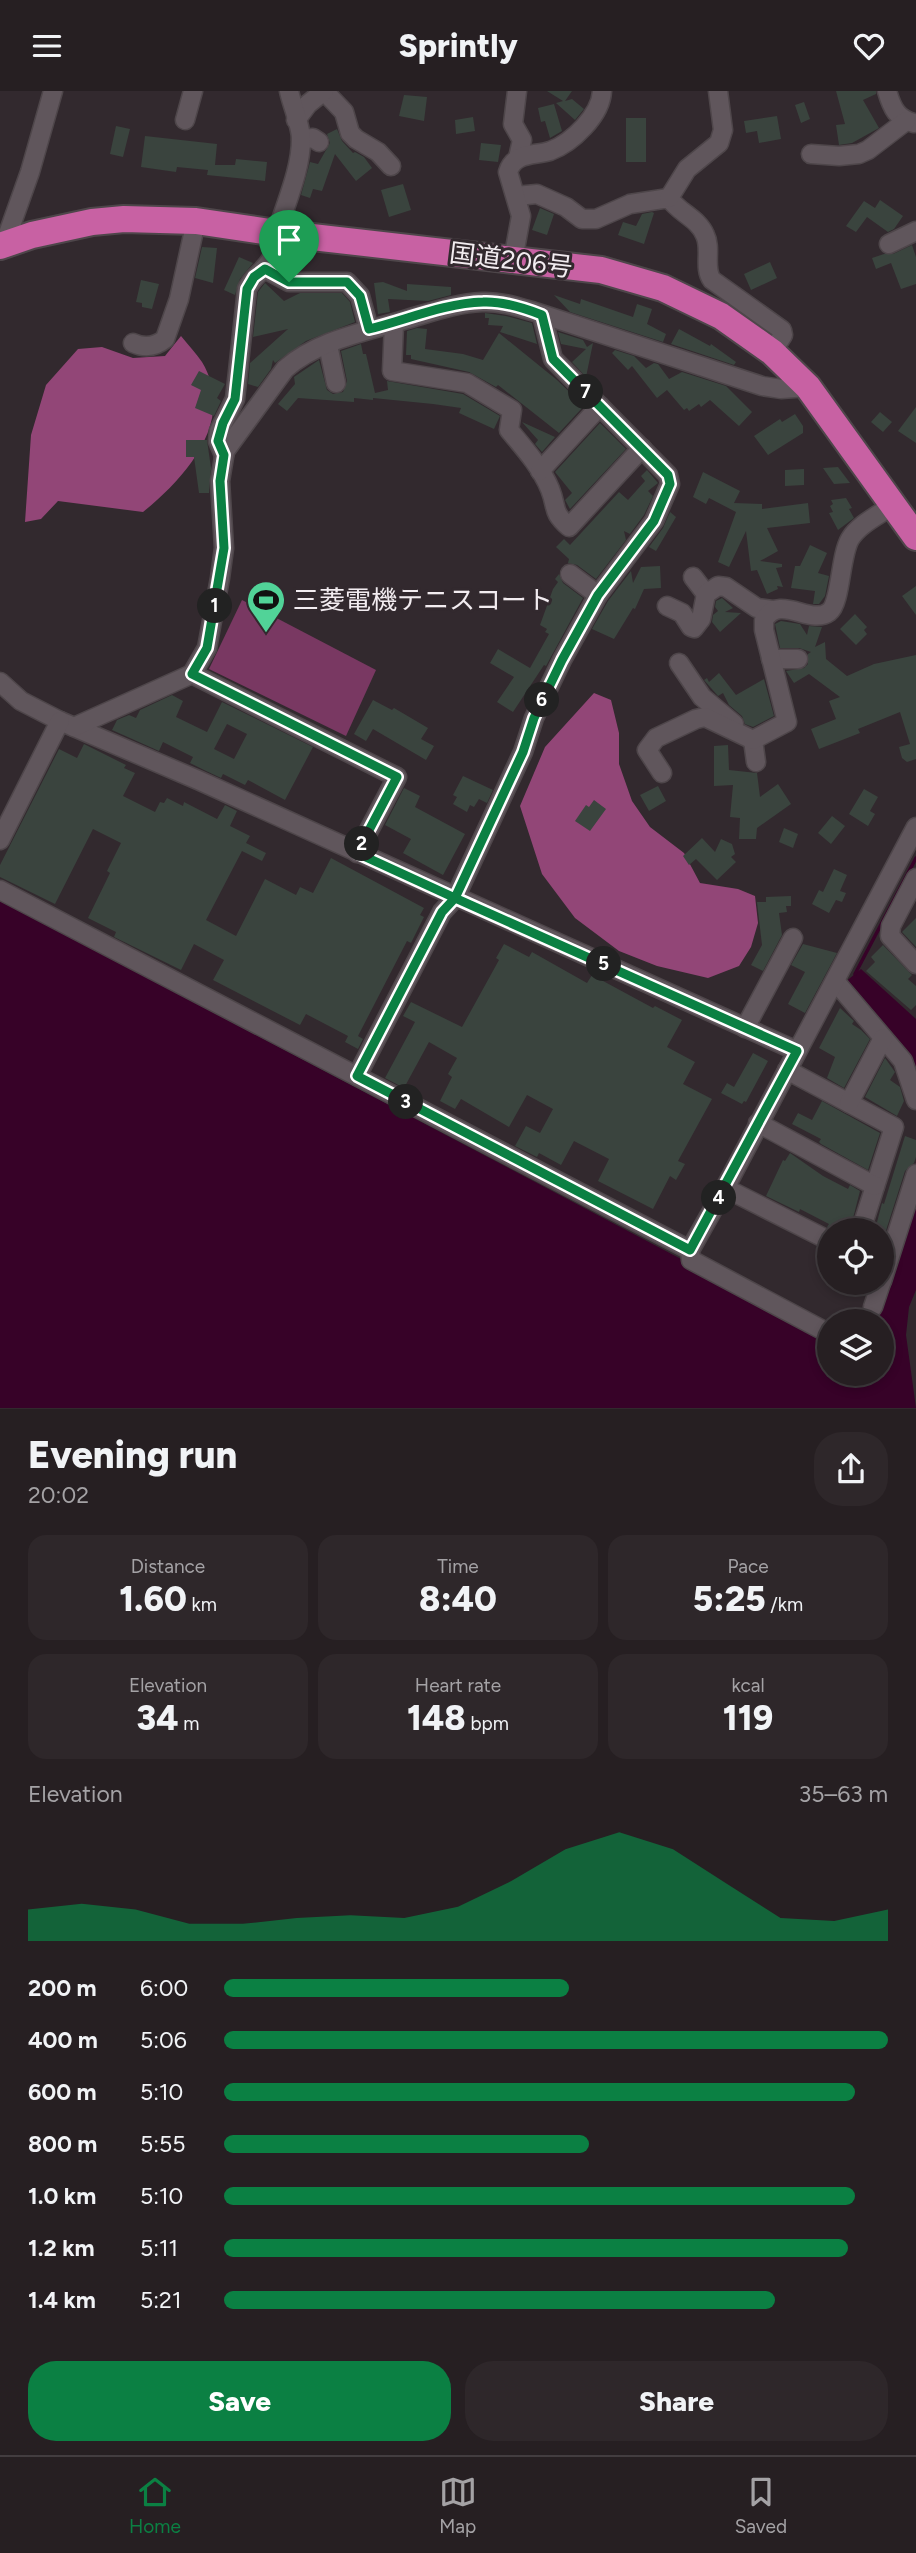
<!DOCTYPE html>
<html lang="en">
<head>
<meta charset="utf-8">
<style>
  body { margin:0; font-family:Figtree,"Noto Sans JP",sans-serif; background:#2e272a; color:#f1f3f6; height:100vh; display:flex; flex-direction:column; font-size:26px; white-space:nowrap }
  * { box-sizing:border-box; margin:0 }
  p { font-size:23px; color:#a4a2a5 }
  .icon { flex:none; width:38px; height:38px; fill:none; stroke:currentColor; stroke-width:2; stroke-linecap:round; stroke-linejoin:round }
  .map { position:relative; height:1318px; overflow:hidden }
  .drawer { display:flex; flex-direction:column; background:#261f22; flex:1 }
  .drawer>* { flex:none }
  .controls { position:absolute; left:817px; top:1127px; display:grid; gap:14px }
  .controls a { display:grid; place-items:center; width:77px; height:77px; border-radius:50%; background:#261f22; box-shadow:0 4px 10px #0003,0 0 0 2px #423d40; font-size:35px }
  .pin { position:absolute; display:grid; place-items:center; width:60px; height:60px; color:#fff; margin:-72px -30px; border-radius:50% 50% 50% 0; rotate:-45deg; box-shadow:0 0 7px #0007 }
  .pin .icon { rotate:45deg }
  .km { position:absolute; width:35px; height:35px; margin:-18px; border-radius:50%; background:#222; color:#fff; font-size:19px; line-height:35px; text-align:center }
  .round { display:grid; place-items:center; flex:none; width:74px; height:74px; border-radius:28px; background:#2e272a }
  .overview { display:flex; align-items:center; justify-content:space-between; height:119px; padding:0 28px }
  h1 { font-size:38px; font-weight:800; line-height:52px }
  .stats { display:grid; grid-template-columns:repeat(3,1fr); gap:10px; height:119px; padding:7px 28px }
  .stats div { display:grid; align-content:center; border-radius:18px; background:#2e272a; text-align:center }
  .stats b { font-size:35px; font-weight:800 }
  .stats small { font-size:19px; font-weight:400 }
  .stats p { font-size:19px }
  .chart { height:196px; padding:14px 28px }
  .chart p { display:flex; justify-content:space-between }
  .chart svg { width:100%; height:126px; margin-top:7px; fill:#0b8043; opacity:.7 }
  .cta { display:flex; gap:14px; margin-top:auto; padding:14px 28px }
  .cta a { flex:1; height:80px; border-radius:28px; background:#0b8043; color:#fff; font-size:28px; font-weight:800; line-height:80px; text-align:center }
  .cta a+a { background:#2e272a; color:#f1f3f6 }
  ul { padding:0 28px; list-style:none; font-size:23px }
  li { display:grid; grid-template-columns:112px 84px 1fr; align-items:center; height:52px }
  li i { height:18px; border-radius:9px; background:#0b8043 }
  header { display:flex; justify-content:space-between; align-items:center; height:91px; padding:0 28px; background:#261f22; font-size:32px; font-weight:800 }
  .menu { display:flex; justify-content:space-around; align-items:center; height:98px; border-top:2px solid #423d40; background:#261f22; font-size:19px; color:#a4a2a5 }
  .menu a { display:grid; justify-items:center; gap:4px }
  .menu .active { color:#0b8043 }
  .map>svg:first-child { display:block }
  .green { fill:#793862 }
  .forest { fill:#924677 }
  .water { fill:#370228 }
  .lines { fill:none; stroke-linecap:round; stroke-linejoin:round }
  .stream { stroke:#370228; stroke-width:3.5 }
  .building { fill:#3a443e; fill-rule:evenodd }
  .minor-casing { stroke:#4e464a; stroke-width:21 }
  .highway-casing { stroke:#4e464a; stroke-width:30 }
  .minor { stroke:#60565c; stroke-width:18 }
  .highway { stroke:#c861a3; stroke-width:26 }
  .route-casing { stroke:#fff; stroke-width:14 }
  .route { stroke:#0b8043; stroke-width:9 }
  .labels { text-anchor:middle; stroke-width:6; stroke-linejoin:round; paint-order:stroke }
  .street-label { font-size:26px; fill:#f2ecf0; stroke:#32292e }
  .poi-label { font-size:26px; fill:#f2ecf0; stroke:#32292e; text-anchor:start }
</style>
</head>
<body>
<header><svg class="icon" aria-label="menu" viewBox="0 0 24 24"><path d="M4 6h16M4 12h16M4 18h16"/></svg>Sprintly<svg class="icon" aria-label="heart" viewBox="0 0 24 24"><path d="M12 20l-8-8c-3-5 5-10 8-4 3-6 11-1 8 4z"/></svg></header>
<div class="map">
<svg width="916" height="1318" viewBox="0 0 916 1318">
  <rect width="100%" height="100%" fill="#32292e"/>
  <polygon class="green" points="242,509 376,579 346,645 209,578"/>
  <g class="forest">
    <path d="M181,245C188,254 196,262 202,271C237,329 186,386 143,421L58,410L41,428L25,431L31,344L46,294L78,258L102,256L133,267L165,265Z"/>
    <polygon points="594,602 611,609 619,642 619,673 632,710 650,736 684,762 700,792 738,798 755,805 758,832 751,856 739,875 708,887 657,875 619,860 575,827 542,783 520,715 545,656"/>
  </g>
  <g class="water">
    <polygon points="0,809 829,1246 830,1283 882,1283 882,1230 872,1230 916,1094 916,1199 909,1216 906,1244 916,1317 0,1317"/>
    <polygon points="861,878 916,928 916,996 844,892"/>
  </g>
  <g class="lines">
    <polyline class="stream" points="855,883 916,767"/>
  </g>
  <g class="building">
    <polygon points="547,0 572,0 565,10 572,8 584,18 575,29 556,12 563,10"/>
    <polygon points="836,0 876,0 876,3 863,9 879,37 852,52 839,54 836,34 845,33"/>
    <polygon points="404,4 427,6 424,30 399,25"/>
    <polygon points="804,11 810,28 801,32 795,14"/>
    <polygon points="554,13 562,40 550,47 545,30 541,31 538,17"/>
    <polygon points="777,25 781,48 759,52 757,40 746,42 744,30"/>
    <polygon points="473,26 475,40 456,43 455,29"/>
    <rect x="626" y="27" width="20" height="44"/>
    <polygon points="116,35 130,38 123,66 110,63"/>
    <polygon points="337,38 342,50 353,62 355,61 364,66 372,77 356,90 335,63 322,100 313,98 310,107 301,104 310,71 318,73 330,52 327,43"/>
    <polygon points="145,45 217,53 215,74 235,74 236,68 267,71 265,90 207,84 208,79 177,76 176,81 141,76"/>
    <polygon points="481,52 501,54 498,71 479,69"/>
    <polygon points="403,93 411,119 389,126 381,99"/>
    <polygon points="880,109 903,125 894,138 888,141 867,126 856,141 846,135 864,110 875,117"/>
    <polygon points="540,117 554,123 547,144 532,139"/>
    <polygon points="652,121 654,122 644,153 618,144 623,131 636,135 642,123"/>
    <polygon points="912,154 916,166 916,193 901,198 891,172 876,178 872,167 884,163 893,163"/>
    <polygon points="202,156 217,157 213,192 195,187"/>
    <polygon points="239,166 253,172 240,188 235,204 224,199"/>
    <polygon points="770,171 777,187 751,199 744,183"/>
    <polygon points="141,189 159,193 152,218 142,216 142,212 136,211"/>
    <polygon points="383,191 407,200 407,193 451,196 451,204 428,210 388,208 390,221 378,223 374,192"/>
    <polygon points="265,192 284,210 300,202 342,202 350,211 355,231 306,250 275,272 273,269 271,278 258,296 248,293 250,272 288,238 253,246 258,201"/>
    <polygon points="554,204 580,213 581,208 633,226 637,213 652,218 647,233 666,243 663,251 570,221"/>
    <polygon points="485,222 506,225 532,232 537,253 500,241 503,235 488,234 489,227 485,227"/>
    <polygon points="417,237 427,238 425,258 463,263 483,269 499,242 557,289 584,315 559,342 498,294 496,296 469,281 411,268 411,264 406,264 407,240"/>
    <polygon points="679,238 710,255 711,253 736,271 734,274 671,253"/>
    <polygon points="558,241 583,249 587,256 593,252 586,286 572,271 586,258 561,253"/>
    <polygon points="361,253 363,263 366,263 375,302 388,299 387,290 463,303 500,325 494,338 459,322 461,317 433,313 373,307 373,309 354,307 354,311 298,307 287,320 278,313 295,293 294,286 319,269 327,299 333,303 343,301 347,290 341,260"/>
    <polygon points="615,259 634,265 646,277 654,272 658,273 669,288 682,281 726,295 752,321 739,335 710,309 701,316 699,313 689,320 687,317 684,319 667,299 657,307 632,275 628,279 612,262"/>
    <polygon points="199,280 225,293 217,307 221,310 214,325 195,317 201,299 191,294"/>
    <polygon points="916,316 916,352 898,340"/>
    <polygon points="880,321 892,331 883,341 871,331"/>
    <polygon points="795,323 803,335 803,342 768,364 754,345 780,328 782,331"/>
    <polygon points="522,331 555,346 542,361 535,353 538,349"/>
    <polygon points="600,332 626,358 570,418 565,409 572,402 555,381"/>
    <polygon points="186,349 207,349 211,377 209,402 199,402 194,366 186,366"/>
    <polygon points="838,376 850,392 834,393 823,377"/>
    <polygon points="804,378 804,394 785,395 785,379"/>
    <polygon points="647,379 658,392 648,400 653,405 644,424 630,443 624,440 626,449 596,488 577,474 568,472 569,468 556,456 564,448 570,454 619,401 628,409 645,390 641,385"/>
    <polygon points="703,381 740,400 734,412 762,413 762,418 808,412 810,432 767,437 778,460 760,470 782,473 782,476 776,477 783,496 777,495 778,498 767,503 757,479 751,480 746,440 729,476 718,471 736,421 709,407 706,413 693,406"/>
    <polygon points="846,407 852,417 849,418 854,427 838,439 829,422 833,421 830,415 833,413 831,409"/>
    <polygon points="670,421 676,426 656,460 649,456 663,437"/>
    <polygon points="810,454 827,462 818,482 829,485 825,505 819,513 813,513 815,500 791,497 795,475 800,475"/>
    <polygon points="660,475 661,497 644,498 635,518 633,517 614,548 592,538 608,510 631,480 633,492 641,476"/>
    <polygon points="559,483 563,492 583,507 546,575 544,574 513,621 497,611 514,586 490,572 498,558 530,577 549,543 545,541 547,538 540,534 553,498 558,491 555,488"/>
    <polygon points="916,495 916,524 902,505"/>
    <polygon points="722,507 733,517 725,521 741,522 720,541 712,531 713,524 718,520 715,516 716,510"/>
    <polygon points="855,523 867,536 864,539 867,543 856,554 840,538"/>
    <polygon points="781,530 800,533 807,544 809,535 822,536 815,556 825,551 826,568 847,585 874,573 916,564 916,668 907,671 902,667 899,656 910,653 900,621 858,638 860,642 819,658 811,638 836,628 829,610 840,606 809,583 794,592 786,580 804,577 808,573 808,563 811,561 799,557 780,557 775,533"/>
    <polygon points="719,582 736,604 764,588 774,625 753,636 745,633 742,625 729,614 723,602 718,605 704,589 707,587 709,591"/>
    <path d="M172,604L183,610L176,626L207,641L222,611L313,656L285,709L248,689L245,694L223,683L221,687L204,679L190,672L193,666L163,651L159,660L112,639L117,629L129,624L136,627L140,619ZM227,633L247,643L234,668L214,658Z"/>
    <polygon points="373,609 392,619 394,617 428,637 421,648 434,655 426,669 373,638 366,650 354,643"/>
    <polygon points="84,653 126,674 124,677 135,682 123,705 155,721 160,711 164,712 167,707 183,715 184,711 217,728 225,714 237,720 230,735 250,745 246,752 266,762 262,770 242,760 206,829 236,845 265,788 296,804 300,796 313,802 331,767 424,817 420,824 424,826 411,852 407,850 358,945 363,948 358,958 345,951 348,945 306,923 300,934 213,889 224,869 194,853 181,879 114,846 116,841 88,827 110,782 107,780 121,752 93,738 55,813 0,786 0,774 59,658 77,667"/>
    <polygon points="728,654 729,679 757,682 760,706 778,693 791,713 757,737 756,748 739,748 740,727 730,726 733,694 714,695 714,655"/>
    <polygon points="463,685 493,699 487,712 479,708 474,716 470,714 467,721 453,713 457,706 453,704"/>
    <polygon points="658,695 666,710 649,720 640,704"/>
    <polygon points="404,697 420,705 415,716 465,743 443,784 403,762 411,748 385,734"/>
    <polygon points="864,698 878,706 870,720 875,723 868,735 849,723"/>
    <polygon points="594,709 606,718 590,740 575,730 586,714 589,716"/>
    <polygon points="832,725 845,735 831,753 818,742"/>
    <polygon points="784,737 798,743 793,757 779,751"/>
    <polygon points="702,747 715,761 721,748 732,753 735,763 731,766 736,771 717,789 696,768 689,774 683,765"/>
    <polygon points="834,778 847,784 840,800 846,802 842,811 836,809 829,822 812,813 819,799 823,801"/>
    <polygon points="791,805 791,815 786,815 787,821 779,822 782,844 763,880 751,874 762,854 757,811 766,811 766,806"/>
    <polygon points="916,827 916,856 902,841"/>
    <polygon points="504,853 529,866 532,861 587,892 592,884 653,917 655,915 682,929 667,956 695,971 683,993 712,1008 678,1070 685,1073 676,1089 670,1085 653,1118 598,1090 609,1068 574,1050 561,1074 539,1062 537,1066 515,1055 526,1035 540,1042 553,1018 527,1004 509,1036 461,1008 455,1018 440,1010 452,986 448,983 457,967 429,951 404,997 385,987 415,931 403,925 411,911 462,936 499,869 496,867"/>
    <polygon points="803,853 837,862 805,922 788,913 805,881 791,874"/>
    <polygon points="883,854 912,884 908,888 916,895 916,914 911,919 866,880 875,871 871,866"/>
    <polygon points="840,917 854,930 852,933 861,939 870,948 844,997 827,987 835,966 819,957"/>
    <polygon points="753,962 768,970 746,1011 744,1010 742,1013 721,1002 727,992 734,996"/>
    <polygon points="885,967 895,981 890,989 900,996 904,1010 897,1025 865,1006"/>
    <polygon points="822,1010 880,1042 868,1079 821,1053 819,1051 821,1048 792,1033 798,1022 812,1029"/>
    <polygon points="905,1045 916,1049 916,1066 914,1072 905,1080 882,1152 882,1139 875,1139 882,1112 884,1113"/>
    <polygon points="790,1062 823,1085 848,1098 850,1094 860,1100 850,1139 834,1139 827,1136 829,1133 800,1118 799,1121 766,1105 783,1069 785,1070"/>
  </g>
  <g class="lines">
    <defs>
      <g id="minor">
        <polyline points="324,0 344,21 350,42 356,48 378,61 391,75"/>
        <polyline points="517,0 513,33 522,49 518,67"/>
        <path d="M887,0C892,17 897,28 914,32"/>
        <polyline points="185,29 193,0"/>
        <polyline points="296,29 308,13 324,0"/>
        <polyline points="301,48 313,47 319,51"/>
        <polyline points="811,63 839,65 859,63 868,59 906,30"/>
        <path d="M516,105L537,103L566,116L582,128H596L630,113L669,107C679,122 698,127 705,144C712,158 703,177 712,189L782,239L783,244L772,261"/>
        <polyline points="669,107 687,78 719,52 723,39 718,0"/>
        <polyline points="889,153 916,140"/>
        <polyline points="4,154 30,81 53,0"/>
        <path d="M513,169L521,125L508,81C514,61 534,65 550,60C572,52 601,24 602,0"/>
        <polyline points="265,178 289,191 347,191 360,205 369,238"/>
        <path d="M394,232L392,280L467,292L512,319L509,339C524,357 541,376 550,398C558,418 551,420 569,436L642,357"/>
        <path d="M133,252C144,257 155,256 165,248L179,208L196,130"/>
        <polyline points="328,254 336,292"/>
        <path d="M224,364L218,350L219,340L235,308L247,198C253,184 267,179 273,164C277,156 276,146 278,138C287,109 301,78 301,48C301,35 292,14 289,0"/>
        <polyline points="540,380 600,315"/>
        <polyline points="570,483 598,504"/>
        <polyline points="693,486 706,503"/>
        <polyline points="667,515 682,522 691,536 694,537 701,528 706,503 718,495 726,496 757,517 772,519"/>
        <polyline points="771,568 798,568"/>
        <polyline points="679,572 702,606 734,633"/>
        <polyline points="192,583 397,686 357,762"/>
        <polyline points="0,591 21,610 60,630 198,689 797,960"/>
        <path d="M74,636L192,583L207,557L220,487L224,457L220,390L225,360L285,278C316,250 364,241 404,229C429,222 456,212 482,211C500,210 518,216 535,221L762,295L781,298L808,296"/>
        <polyline points="753,649 756,671"/>
        <path d="M662,682L647,659L656,647L696,628L705,626L753,649L787,631L764,539V529C780,502 810,535 829,521C841,512 840,465 850,448C859,433 879,424 893,414"/>
        <polyline points="0,749 60,630"/>
        <polyline points="916,787 891,835 890,845 916,873"/>
        <polyline points="0,799 690,1159"/>
        <polyline points="835,890 903,970 916,1009"/>
        <polyline points="745,937 793,847"/>
        <polyline points="787,979 894,1036 861,1139"/>
        <polyline points="357,985 442,821 455,807 523,661 534,627 562,569 598,504 654,430 670,393 668,384 553,268 542,224"/>
        <polyline points="849,1012 883,947"/>
        <polyline points="758,1032 875,1095"/>
        <polyline points="725,1097 830,1150"/>
        <polyline points="882,1190 916,1083"/>
        <polyline points="873,1216 881,1192"/>
        <polyline points="830,1243 691,1169 690,1159 725,1097 916,736"/>
      </g>
      <polyline id="highway" points="0,155 32,144 92,131 124,128 196,130 277,142 601,179 663,197 721,225 772,261 808,296 916,446"/>
    </defs>
    <use href="#minor" class="minor-casing"/>
    <use href="#highway" class="highway-casing"/>
    <use href="#minor" class="minor"/>
    <use href="#highway" class="highway"/>
  </g>
  <g class="lines">
    <defs>
      <path id="route" d="M289,191L265,178L254,186L247,198L235,308L223,332L218,350L224,364L220,390L224,457L207,557L192,583L397,686L357,762L455,807L442,821L357,985L690,1159L797,960L455,807L523,661L534,627L562,569L598,504L654,430L670,393L668,384L553,268L542,224C524,217 503,210 483,211C445,212 406,229 369,238L360,205L347,191H289"/>
    </defs>
    <use href="#route" class="route-casing"/>
    <use href="#route" class="route"/>
  </g>
  <defs>
    <symbol id="stadium-pin" viewBox="-11 -11 22 30"><path d="M0 17L-7.5 6A9.5 9.5 0 1 1 7.5 6Z" fill="#51d398" stroke="#32292e"/><path d="M0-5a6.5 5 0 1 0 0 10a6.5 5 0 1 0 0-10ZM-3.5-1.8h7v3.6h-7Z" fill="#111"/></symbol>
  </defs>
  <g fill-rule="evenodd">
    <use href="#stadium-pin" x="244" y="487" width="44" height="60"/>
  </g>
  <g class="labels">
    <g class="street-label">
      <text transform="translate(511 169) rotate(7)" y="9">国道206号</text>
    </g>
    <g class="poi-label">
      <text x="293" y="518">三菱電機テニスコート</text>
    </g>
  </g>
</svg>
<div class="controls">
<a><svg class="icon" aria-label="locate" viewBox="0 0 24 24"><circle cx="12" cy="12" r="6"/><path d="M12 2v4M12 18v4M2 12h4M18 12h4"/></svg></a>
<a><svg class="icon" aria-label="layers" viewBox="0 0 24 24"><path d="M12 4l9 5-9 5-9-5zM3 14l9 5 9-5"/></svg></a>
</div>
<div class="pin" style="left:289px;top:191px;background:#1e9e55"><svg class="icon" aria-label="arrive" viewBox="0 0 24 24"><path d="M6 21V4h12l-3 4 3 4H6"/></svg></div>
<b class="km" style="left:215px;top:515px">1</b>
<b class="km" style="left:362px;top:753px">2</b>
<b class="km" style="left:406px;top:1011px">3</b>
<b class="km" style="left:719px;top:1107px">4</b>
<b class="km" style="left:604px;top:873px">5</b>
<b class="km" style="left:542px;top:609px">6</b>
<b class="km" style="left:586px;top:301px">7</b>
</div>
<section class="drawer">
<div class="overview"><div><h1>Evening run</h1><p>20:02</p></div><a class="round"><svg class="icon" aria-label="share" viewBox="0 0 24 24"><path d="M12 15V3M7 8l5-5 5 5M5 13v7h14v-7"/></svg></a></div>
<div class="stats">
<div><p>Distance</p><b>1.60<small> km</small></b></div>
<div><p>Time</p><b>8:40</b></div>
<div><p>Pace</p><b>5:25<small> /km</small></b></div>
</div>
<div class="stats">
<div><p>Elevation</p><b>34<small> m</small></b></div>
<div><p>Heart rate</p><b>148<small> bpm</small></b></div>
<div><p>kcal</p><b>119</b></div>
</div>
<div class="chart"><p><span>Elevation</span>35–63 m</p>
<svg viewBox="0 0 160 44" preserveAspectRatio="none"><path d="M0 44V33L10 31L20 33L30 38L40 38L50 36L60 35L70 36L80 32L90 23L100 12L110 6L120 12L130 24L140 36L150 37L160 33V44z"/></svg>
</div>
<ul>
<li><b>200 m</b>6:00<i style="width:52%"></i></li>
<li><b>400 m</b>5:06<i style="width:100%"></i></li>
<li><b>600 m</b>5:10<i style="width:95%"></i></li>
<li><b>800 m</b>5:55<i style="width:55%"></i></li>
<li><b>1.0 km</b>5:10<i style="width:95%"></i></li>
<li><b>1.2 km</b>5:11<i style="width:94%"></i></li>
<li><b>1.4 km</b>5:21<i style="width:83%"></i></li>
</ul>
<div class="cta"><a>Save</a><a>Share</a></div>
</section>
<nav class="menu">
<a class="active"><svg class="icon" aria-label="home" viewBox="0 0 24 24"><path d="M3 11l9-7 9 7M6 9v11h12V9"/></svg>Home</a>
<a><svg class="icon" aria-label="map" viewBox="0 0 24 24"><path d="M3 6l6-2 6 2 6-2v14l-6 2-6-2-6 2zM9 4v14M15 6v14"/></svg>Map</a>
<a><svg class="icon" aria-label="saved" viewBox="0 0 24 24"><path d="M7 4h10v16l-5-4-5 4z"/></svg>Saved</a>
</nav>
</body>
</html>
